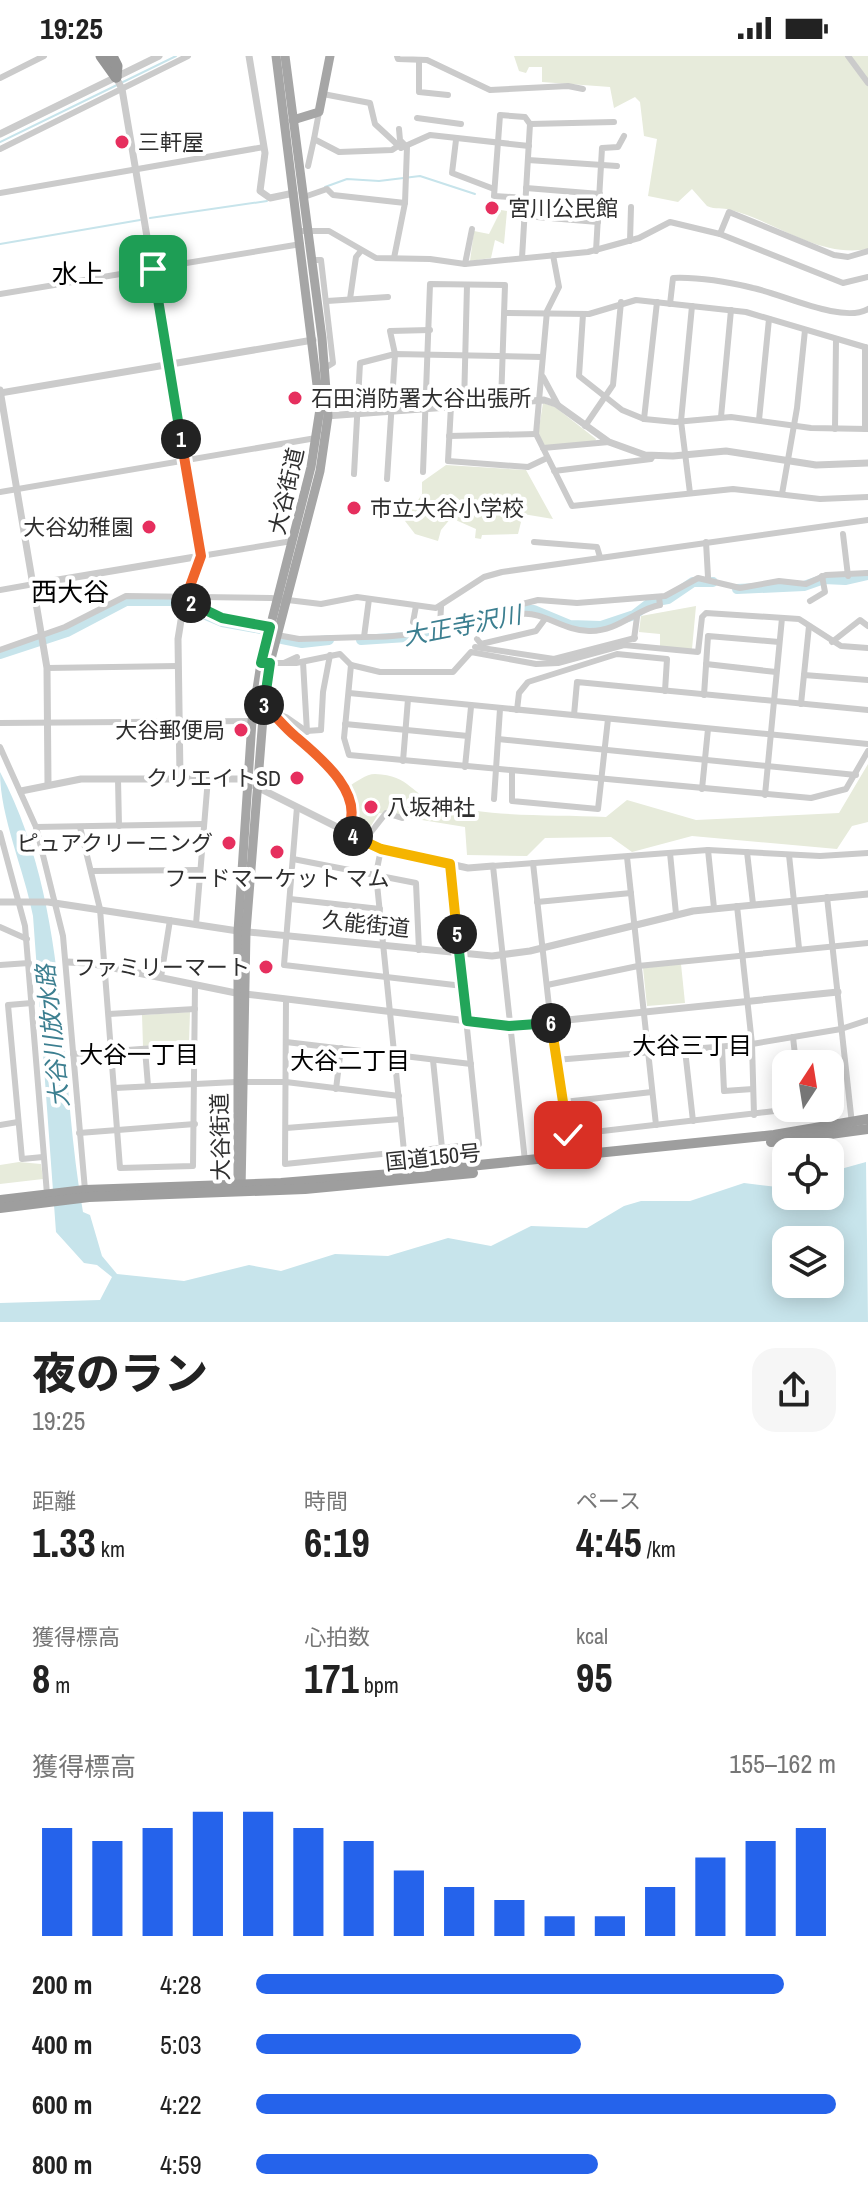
<!DOCTYPE html>
<html lang="ja">
<head>
<meta charset="utf-8">
<style>
  body { margin:0; font-family:"Archivo Narrow","Noto Sans JP",sans-serif; background:#f6f6f6; color:#222; height:100vh; display:flex; flex-direction:column; font-size:30px; white-space:nowrap }
  * { box-sizing:border-box; margin:0 }
  p { font-size:26px; color:#767676 }
  .icon { flex:none; width:44px; height:44px; fill:none; stroke:currentColor; stroke-width:2; stroke-linecap:round; stroke-linejoin:round }
  .map { position:relative; height:1266px; overflow:hidden }
  .panel { display:flex; flex-direction:column; background:#fff; flex:1 }
  .panel>* { flex:none }
  .needle { width:52px; rotate:12deg }
  .fabs { position:absolute; left:772px; top:994px; display:grid; gap:16px }
  .fabs a { display:grid; place-items:center; width:72px; height:72px; border-radius:16px; background:#fff; box-shadow:0 4px 20px #0003; font-size:40px }
  .pin { position:absolute; display:grid; place-items:center; width:68px; height:68px; color:#fff; margin:-34px; border-radius:16px; box-shadow:0 4px 12px #0006 }
  .km { position:absolute; width:40px; height:40px; margin:-20px; border-radius:50%; background:#222; color:#fff; font-size:22px; line-height:40px; text-align:center }
  .round { display:grid; place-items:center; flex:none; width:84px; height:84px; border-radius:24px; background:#f6f6f6 }
  .overview { display:flex; align-items:center; justify-content:space-between; height:136px; padding:0 32px }
  h1 { font-size:44px; font-weight:800; line-height:60px }
  .metrics { display:grid; grid-template-columns:repeat(3,1fr); gap:12px; height:136px; padding:8px 32px }
  .metrics div { display:grid; align-content:center }
  .metrics b { font-size:40px; font-weight:800 }
  .metrics small { font-size:22px; font-weight:400 }
  .metrics p { font-size:22px }
  .chart { height:224px; padding:16px 32px }
  .chart p { display:flex; justify-content:space-between }
  .chart svg { width:100%; height:144px; margin-top:8px; stroke:#2563eb; stroke-width:6 }
  ul { padding:0 32px; list-style:none; font-size:26px }
  li { display:grid; grid-template-columns:128px 96px 1fr; align-items:center; height:60px }
  li i { height:20px; border-radius:10px; background:#2563eb }
  .status { display:flex; justify-content:space-between; align-items:center; height:56px; padding:0 40px; background:#fff; direction:ltr }
  .status svg { height:22px; fill:currentColor }
  .map>svg:first-child { display:block }
  .green { fill:#e7ebdb }
  .water { fill:#c7e4eb; fill-rule:evenodd }
  .lines { fill:none; stroke-linecap:round; stroke-linejoin:round }
  .stream { stroke:#c7e4eb; stroke-width:2 }
  .river { stroke:#c7e4eb; stroke-width:10 }
  .minor { stroke:#cbcbcb; stroke-width:6 }
  .tertiary { stroke:#cbcbcb; stroke-width:7 }
  .primary { stroke:#a6a6a6; stroke-width:9 }
  .trunk { stroke:#9e9e9e; stroke-width:10 }
  .motorway { stroke:#959595; stroke-width:11 }
  .split-1-casing { stroke:#fff; stroke-width:16 }
  .split-2-casing { stroke:#fff; stroke-width:16 }
  .split-3-casing { stroke:#fff; stroke-width:16 }
  .split-4-casing { stroke:#fff; stroke-width:16 }
  .split-5-casing { stroke:#fff; stroke-width:16 }
  .split-6-casing { stroke:#fff; stroke-width:16 }
  .split-7-casing { stroke:#fff; stroke-width:16 }
  .split-1 { stroke:#22a559; stroke-width:10 }
  .split-2 { stroke:#f0652b; stroke-width:10 }
  .split-3 { stroke:#22a559; stroke-width:10 }
  .split-4 { stroke:#f0652b; stroke-width:10 }
  .split-5 { stroke:#f5b400; stroke-width:10 }
  .split-6 { stroke:#22a559; stroke-width:10 }
  .split-7 { stroke:#f5b400; stroke-width:10 }
  .poi-dot { fill:#e62f5e; stroke:#fff; stroke-width:3 }
  .labels { text-anchor:middle; stroke-width:8; stroke-linejoin:round; paint-order:stroke }
  .poi-label { font-size:22px; fill:#2e2e2e; stroke:#fff; text-anchor:start }
  .street-label { font-size:22px; fill:#2e2e2e; stroke:#fff }
  .water-label { font-size:24px; font-style:italic; fill:#3c7f90; stroke:#fff }
  .neighbourhood-label { font-size:24px; fill:#000; stroke:#fff }
  .quarter-label { font-size:26px; fill:#000; stroke:#fff }
</style>
</head>
<body>
<div class="status"><b>19:25</b><svg viewBox="0 0 49 12"><path d="M0 12V9h3v3zM5 12V6h3v6zM10 12V3h3v9zM15 12V0h3v12zM26 1h20v11H26zM47 4h2v5h-2z"/></svg></div>
<div class="map">
<svg width="868" height="1266" viewBox="0 0 868 1266">
  <rect width="100%" height="100%" fill="#fff"/>
  <g class="green">
    <path d="M514,0H868V193C819,202 777,166 731,154C722,151 716,154 707,150L692,133L678,146L648,140L657,83L644,80L640,46L635,41L614,52L610,31L542,26V11H529L526,17L519,15Z"/>
    <polygon points="501,154 507,155 504,188 495,184 491,202 470,205 474,175 489,178"/>
    <polygon points="543,347 555,351 596,383 595,386 545,390 538,378"/>
    <polygon points="446,409 526,414 553,463 523,458 518,478 482,479 481,483 475,482 476,473 451,462 441,474 438,485 415,478 405,465 422,438 422,426"/>
    <polygon points="696,550 692,593 660,591 660,578 639,576 641,560"/>
    <path d="M868,708V766L852,770L837,793L692,780L632,796L611,781L545,782L527,800L467,799L465,771L379,757L366,778L352,771L359,753L348,731C356,726 366,718 375,718C411,719 411,740 440,748C493,762 552,758 606,761L627,744L696,764L839,757Z"/>
    <polygon points="681,908 685,947 647,950 643,912"/>
    <polygon points="190,956 189,986 143,990 142,959"/>
    <polygon points="19,1106 41,1108 43,1123 0,1128 0,1109"/>
  </g>
  <path class="water" d="M0,716C72,852 57,1010 83,1156L90,1159L102,1200L117,1218L184,1225L249,1209L281,1215L335,1198L388,1200L448,1182L491,1190L531,1170L587,1172L624,1150L641,1145H690L744,1127L786,1132V1140H830V1116L866,1106L868,1266H0V1247L100,1244L112,1221L97,1209L84,1207L56,1176L33,860C24,813 0,761 0,716ZM786,1184H830V1228H786Z"/>
  <g class="lines">
    <g class="stream">
      <polyline points="123,26 176,0"/>
      <polyline points="0,86 117,29"/>
      <polyline points="325,131 347,123 379,125 420,120 475,138"/>
      <polyline points="150,162 267,145"/>
      <polyline points="0,188 140,164"/>
    </g>
    <g class="river">
      <polyline points="737,533 804,530 824,523 845,524 868,519"/>
      <polyline points="282,583 302,587 329,584"/>
      <polyline points="361,584 422,580 524,554 534,554 570,569 601,570 634,559 651,546 668,543 693,526 713,526"/>
      <polyline points="0,598 67,576 126,545 172,545 222,566 261,573"/>
    </g>
    <g class="minor">
      <polyline points="397,0 398,3 427,4 490,34 568,30 583,33"/>
      <polyline points="848,0 868,27"/>
      <polyline points="419,4 419,36 448,39"/>
      <polyline points="0,22 44,0"/>
      <polyline points="323,38 370,47 375,68 401,92 430,79 529,90"/>
      <polyline points="319,56 314,83 339,96 392,94 398,90"/>
      <polyline points="417,62 461,68"/>
      <polyline points="530,68 614,66"/>
      <polyline points="456,84 452,117 494,133"/>
      <polyline points="0,93 188,0"/>
      <polyline points="528,104 617,110"/>
      <polyline points="308,110 314,83"/>
      <polyline points="526,132 600,138"/>
      <polyline points="0,137 264,91"/>
      <polyline points="304,141 327,133 333,139 405,147"/>
      <polyline points="525,160 598,166"/>
      <polyline points="299,175 329,175 376,202 430,203 465,208 588,196 639,182 670,166 720,178 843,227 868,221"/>
      <polyline points="720,178 729,156 834,199 848,201 868,195"/>
      <polyline points="630,185 631,151"/>
      <polyline points="596,195 602,92 618,91 624,80"/>
      <polyline points="553,199 559,231 547,255 536,378 572,450 733,433 820,443 868,441"/>
      <polyline points="394,202 405,147 407,91 400,84 399,73"/>
      <polyline points="522,202 530,68 525,61 500,59 494,140 526,142"/>
      <polyline points="311,204 321,204 333,307 325,312"/>
      <polyline points="465,208 472,173"/>
      <polyline points="0,238 301,188"/>
      <polyline points="350,243 356,201 360,196"/>
      <polyline points="327,245 388,241"/>
      <path d="M670,248L673,222C699,221 728,226 753,232C782,238 843,268 868,253"/>
      <polyline points="505,257 589,258 636,244 746,256 868,292"/>
      <polyline points="583,258 579,320 622,354 644,363 675,366 731,361 811,372 868,373"/>
      <polyline points="543,321 558,349"/>
      <polyline points="464,349 467,229"/>
      <polyline points="451,350 448,405 528,411 547,402"/>
      <polyline points="721,361 731,254"/>
      <polyline points="644,363 657,246"/>
      <polyline points="759,364 769,263"/>
      <polyline points="585,370 613,329 621,246"/>
      <polyline points="835,373 836,283"/>
      <polyline points="865,373 865,291"/>
      <polyline points="449,380 536,378"/>
      <polyline points="543,392 609,386"/>
      <polyline points="554,415 651,403 653,400"/>
      <polyline points="423,416 430,228 505,229 501,347"/>
      <polyline points="354,418 360,307 395,298 542,301"/>
      <polyline points="387,423 395,298 390,275 430,274"/>
      <polyline points="0,436 316,382"/>
      <polyline points="690,437 681,365 692,250"/>
      <polyline points="782,438 797,352 805,274"/>
      <polyline points="843,478 848,520"/>
      <polyline points="534,486 597,491 600,501"/>
      <polyline points="706,486 708,521"/>
      <polyline points="201,500 292,485"/>
      <polyline points="0,534 34,528"/>
      <polyline points="185,544 222,562 270,571"/>
      <polyline points="810,545 825,536 822,520"/>
      <polyline points="441,551 440,569 538,544 577,547 665,540 698,522 740,532 779,525 806,528 826,519 868,517"/>
      <path d="M521,558C543,555 564,575 589,575C618,576 638,552 660,549L659,541"/>
      <polyline points="413,566 416,550"/>
      <polyline points="277,579 299,583 364,581 369,543"/>
      <path d="M364,581C391,581 415,580 440,569"/>
      <polyline points="477,583 481,588 536,575 545,563"/>
      <polyline points="634,583 637,561"/>
      <polyline points="832,586 860,564 868,570"/>
      <polyline points="475,591 554,603 635,582"/>
      <polyline points="0,594 65,571 126,540 271,542 321,548 357,541 436,552 484,521 502,516 868,464"/>
      <polyline points="303,606 307,676"/>
      <polyline points="270,607 296,607 340,598 351,609 380,616 453,616 471,596 536,608 558,607 624,589 698,596 702,561 706,557 799,563 841,590 868,592"/>
      <polyline points="284,607 297,601"/>
      <polyline points="706,608 776,616"/>
      <polyline points="351,609 344,682 349,699 811,742 846,733 868,695"/>
      <polyline points="47,612 178,610"/>
      <polyline points="804,619 868,624"/>
      <polyline points="349,637 868,688"/>
      <polyline points="704,639 708,580 779,586"/>
      <polyline points="801,648 809,570"/>
      <path d="M264,649C275,659 283,671 295,680C320,701 368,739 346,776"/>
      <polyline points="517,654 519,637 528,626 617,598 667,603 665,635"/>
      <polyline points="272,656 286,661 306,675 321,674 323,636 330,599"/>
      <polyline points="574,659 577,626 868,654"/>
      <polyline points="0,667 252,665"/>
      <polyline points="345,668 468,680"/>
      <polyline points="498,683 856,719"/>
      <polyline points="0,691 36,771 63,880 85,1134"/>
      <polyline points="403,705 408,643"/>
      <polyline points="465,711 471,651"/>
      <polyline points="512,715 512,745 598,753 608,663"/>
      <polyline points="118,723 119,770"/>
      <polyline points="702,733 708,673"/>
      <polyline points="765,739 782,562"/>
      <polyline points="494,743 500,653"/>
      <polyline points="297,751 284,909 463,930"/>
      <polyline points="36,771 204,768"/>
      <polyline points="80,771 100,853 120,1112 193,1110 195,929"/>
      <polyline points="0,777 25,870 47,1138"/>
      <polyline points="364,785 386,757 402,762"/>
      <polyline points="381,793 376,818 404,1095"/>
      <polyline points="708,794 714,852"/>
      <polyline points="747,796 753,848"/>
      <polyline points="670,797 676,858"/>
      <polyline points="789,799 799,892"/>
      <polyline points="627,801 656,1069"/>
      <polyline points="293,803 416,827 419,894"/>
      <polyline points="533,807 555,1004 568,1079 801,1052"/>
      <polyline points="91,815 200,814"/>
      <polyline points="827,841 852,1068"/>
      <polyline points="290,843 380,853"/>
      <polyline points="537,846 631,837"/>
      <polyline points="737,850 752,988 754,1059"/>
      <polyline points="196,868 208,722"/>
      <polyline points="0,871 27,883"/>
      <polyline points="0,909 29,907"/>
      <polyline points="161,921 170,864"/>
      <polyline points="547,929 638,910 868,887"/>
      <polyline points="286,943 285,1108 479,1088 450,808"/>
      <polyline points="32,947 8,949 22,1103 43,1101"/>
      <polyline points="109,958 195,953"/>
      <polyline points="793,981 796,1008"/>
      <polyline points="286,986 471,1008"/>
      <polyline points="722,991 724,1035 753,1033"/>
      <polyline points="145,993 148,1030"/>
      <polyline points="685,994 693,1065"/>
      <polyline points="73,998 195,989"/>
      <polyline points="433,1004 442,1092"/>
      <polyline points="555,1004 752,988 841,973 868,964"/>
      <polyline points="244,1026 286,1026 399,1040"/>
      <polyline points="115,1032 236,1026"/>
      <polyline points="336,1033 341,992"/>
      <polyline points="564,1046 652,1036"/>
      <polyline points="0,1069 18,1066"/>
      <polyline points="286,1072 401,1063"/>
      <polyline points="79,1077 195,1068"/>
      <polyline points="525,1105 493,810 708,794 820,800 868,797"/>
    </g>
    <g class="tertiary">
      <polyline points="249,0 265,97 260,135 270,142 294,137"/>
      <polyline points="116,21 122,33 201,500 183,552 178,583 180,722"/>
      <polyline points="0,78 159,0"/>
      <polyline points="0,334 47,612 48,728"/>
      <polyline points="0,337 313,284"/>
      <polyline points="326,360 544,344 556,348 609,386 645,399 673,400 726,395 816,409 868,407"/>
      <polyline points="34,528 201,500"/>
      <polyline points="21,735 81,723 241,723 381,793 468,812 493,810"/>
      <polyline points="0,846 48,846 238,875 492,900 530,895 693,855 868,838"/>
      <polyline points="67,906 89,907 236,937"/>
      <polyline points="245,938 509,970 838,936"/>
    </g>
    <g class="primary">
      <polyline points="293,64 319,56 330,0"/>
      <polyline points="238,1134 238,875 252,665 261,607 311,411 320,353 276,0"/>
      <polyline points="241,1134 246,876 264,649 270,607 320,415 328,360 322,282 285,0"/>
    </g>
    <g class="trunk">
      <polyline points="771,1086 868,1073"/>
      <polyline points="0,1144 85,1134 281,1127 391,1118 774,1079 868,1063"/>
      <polyline points="0,1152 89,1141 305,1133 473,1117"/>
    </g>
    <g class="motorway">
      <polyline points="101,0 116,21"/>
      <polyline points="112,0 117,10 116,21"/>
    </g>
  </g>
  <g class="lines">
    <defs>
      <polyline id="split-1" points="153,213 181,383"/>
      <polyline id="split-2" points="181,383 201,500 185,544 191,547"/>
      <polyline id="split-3" points="191,547 222,562 270,571 261,607 270,607 264,649"/>
      <path id="split-4" d="M264,649C275,659 284,671 295,680C320,701 368,740 346,776L353,780"/>
      <polyline id="split-5" points="353,780 381,793 450,808 457,878"/>
      <polyline id="split-6" points="457,878 467,965 509,970 551,967"/>
      <polyline id="split-7" points="551,967 568,1079"/>
    </defs>
    <use href="#split-1" class="split-1-casing"/>
    <use href="#split-2" class="split-2-casing"/>
    <use href="#split-3" class="split-3-casing"/>
    <use href="#split-4" class="split-4-casing"/>
    <use href="#split-5" class="split-5-casing"/>
    <use href="#split-6" class="split-6-casing"/>
    <use href="#split-7" class="split-7-casing"/>
    <use href="#split-1" class="split-1"/>
    <use href="#split-2" class="split-2"/>
    <use href="#split-3" class="split-3"/>
    <use href="#split-4" class="split-4"/>
    <use href="#split-5" class="split-5"/>
    <use href="#split-6" class="split-6"/>
    <use href="#split-7" class="split-7"/>
  </g>
  <g class="poi-dot">
    <circle cx="122" cy="86" r="8"/>
    <circle cx="492" cy="152" r="8"/>
    <circle cx="295" cy="342" r="8"/>
    <circle cx="354" cy="452" r="8"/>
    <circle cx="149" cy="471" r="8"/>
    <circle cx="241" cy="674" r="8"/>
    <circle cx="297" cy="722" r="8"/>
    <circle cx="371" cy="751" r="8"/>
    <circle cx="229" cy="787" r="8"/>
    <circle cx="277" cy="796" r="8"/>
    <circle cx="266" cy="911" r="8"/>
  </g>
  <g class="labels">
    <g class="poi-label">
      <text x="138" y="94">三軒屋</text>
      <text x="508" y="160">宮川公民館</text>
      <text x="311" y="350">石田消防署大谷出張所</text>
      <text x="370" y="460">市立大谷小学校</text>
      <text x="133" y="479" text-anchor="end">大谷幼稚園</text>
      <text x="225" y="682" text-anchor="end">大谷郵便局</text>
      <text x="281" y="730" text-anchor="end">クリエイトSD</text>
      <text x="387" y="759">八坂神社</text>
      <text x="213" y="795" text-anchor="end">ピュアクリーニング</text>
      <text x="277" y="830" text-anchor="middle">フードマーケット マム</text>
      <text x="250" y="919" text-anchor="end">ファミリーマート</text>
    </g>
    <g class="street-label">
      <text transform="translate(286 435) rotate(-77)" y="8">大谷街道</text>
      <text transform="translate(366 868) rotate(6)" y="8">久能街道</text>
      <text transform="translate(220 1081) rotate(-91)" y="8">大谷街道</text>
      <text transform="translate(433 1101) rotate(-6)" y="8">国道150号</text>
    </g>
    <g class="water-label">
      <text transform="translate(462 570) rotate(-11)" y="8">大正寺沢川</text>
      <text transform="translate(53 980) rotate(-96)" y="8">大谷川放水路</text>
    </g>
    <g class="neighbourhood-label">
      <text x="692" y="998">大谷三丁目</text>
      <text x="139" y="1007">大谷一丁目</text>
      <text x="350" y="1013">大谷二丁目</text>
    </g>
    <g class="quarter-label">
      <text x="78" y="227">水上</text>
      <text x="70" y="545">西大谷</text>
    </g>
  </g>
</svg>
<div class="fabs">
<a><svg class="needle" viewBox="-14 -14 28 28"><path d="M0-13l5 13h-10z" fill="#e53935"/><path d="M0 13l5-13h-10z" fill="#767676"/></svg></a>
<a><svg class="icon" aria-label="locate" viewBox="0 0 24 24"><circle cx="12" cy="12" r="6"/><path d="M12 2v4M12 18v4M2 12h4M18 12h4"/></svg></a>
<a><svg class="icon" aria-label="layers" viewBox="0 0 24 24"><path d="M12 4l9 5-9 5-9-5zM3 14l9 5 9-5"/></svg></a>
</div>
<div class="pin" style="left:153px;top:213px;background:#1e9e55"><svg class="icon" aria-label="arrive" viewBox="0 0 24 24"><path d="M6 21V4h12l-3 4 3 4H6"/></svg></div>
<div class="pin" style="left:568px;top:1079px;background:#d93025"><svg class="icon" aria-label="check" viewBox="0 0 24 24"><path d="M5 12l5 5 9-10"/></svg></div>
<b class="km" style="left:181px;top:383px">1</b>
<b class="km" style="left:191px;top:547px">2</b>
<b class="km" style="left:264px;top:649px">3</b>
<b class="km" style="left:353px;top:780px">4</b>
<b class="km" style="left:457px;top:878px">5</b>
<b class="km" style="left:551px;top:967px">6</b>
</div>
<section class="panel">
<div class="overview"><div><h1>夜のラン</h1><p>19:25</p></div><a class="round"><svg class="icon" aria-label="share" viewBox="0 0 24 24"><path d="M12 15V3M7 8l5-5 5 5M5 13v7h14v-7"/></svg></a></div>
<div class="metrics">
<div><p>距離</p><b>1.33<small> km</small></b></div>
<div><p>時間</p><b>6:19</b></div>
<div><p>ペース</p><b>4:45<small> /km</small></b></div>
</div>
<div class="metrics">
<div><p>獲得標高</p><b>8<small> m</small></b></div>
<div><p>心拍数</p><b>171<small> bpm</small></b></div>
<div><p>kcal</p><b>95</b></div>
</div>
<div class="chart"><p><span>獲得標高</span>155–162 m</p>
<svg viewBox="0 0 160 44" preserveAspectRatio="none"><path d="M5 44V11M15 44V15M25 44V11M35 44V6M45 44V6M55 44V11M65 44V15M75 44V24M85 44V29M95 44V33M105 44V38M115 44V38M125 44V29M135 44V20M145 44V15M155 44V11"/></svg>
</div>
<ul>
<li><b>200 m</b>4:28<i style="width:91%"></i></li>
<li><b>400 m</b>5:03<i style="width:56%"></i></li>
<li><b>600 m</b>4:22<i style="width:100%"></i></li>
<li><b>800 m</b>4:59<i style="width:59%"></i></li>
</ul>
</section>
</body>
</html>
